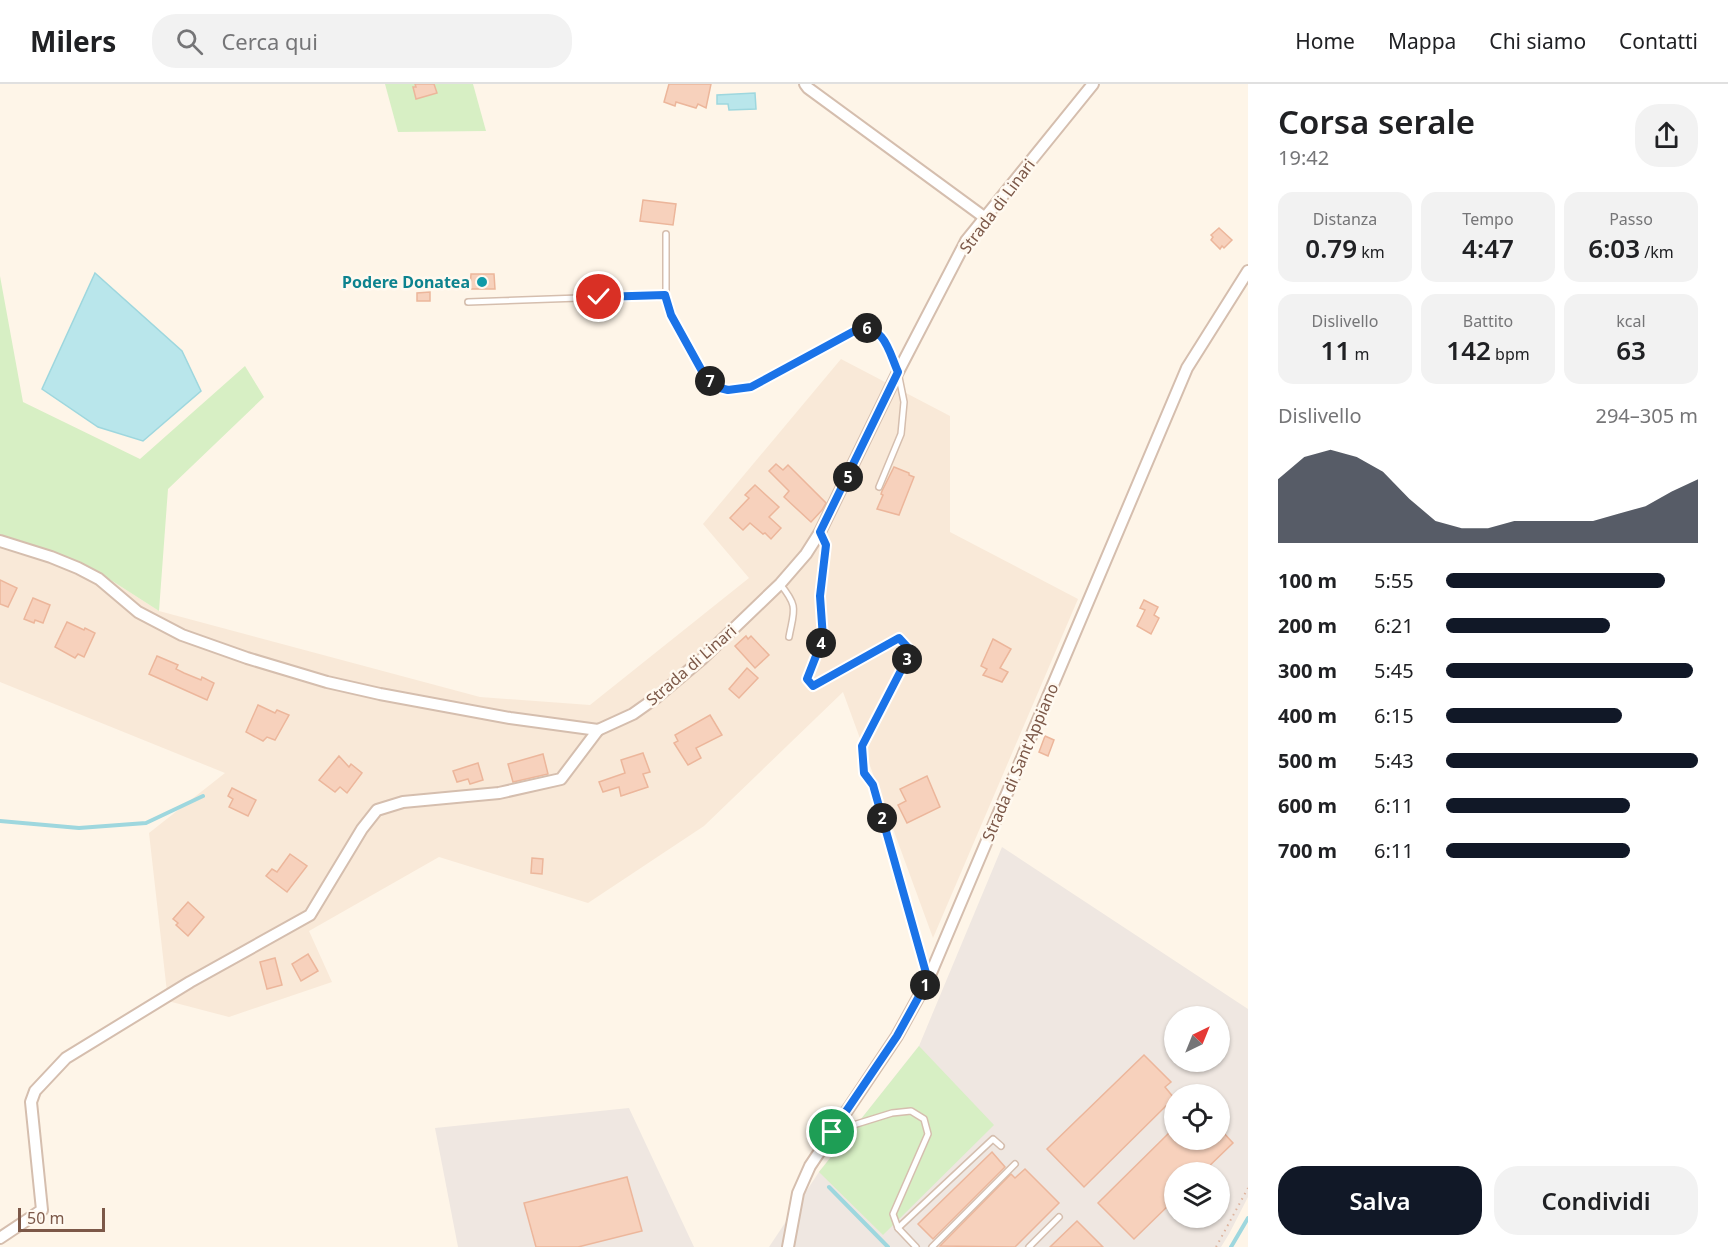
<!DOCTYPE html>
<html lang="it">
<head>
<meta charset="utf-8">
<style>
  body { margin:0; font-family:"Noto Sans",sans-serif; background:#f2f2f2; color:#202124; height:100vh; display:flex; flex-direction:column; font-size:22px; white-space:nowrap }
  * { box-sizing:border-box; margin:0 }
  p { font-size:20px; color:#757577 }
  .icon { flex:none; width:33px; height:33px; fill:none; stroke:currentColor; stroke-width:2; stroke-linecap:round; stroke-linejoin:round }
  .map { position:relative; flex:1; overflow:hidden }
  .panel { display:flex; flex-direction:column; background:#fff; width:480px }
  .panel>* { flex:none }
  .needle { width:39px; rotate:43deg }
  .tools { position:absolute; left:1164px; top:922px; display:grid; gap:12px }
  .tools a { display:grid; place-items:center; width:66px; height:66px; border-radius:50%; background:#fff; box-shadow:0 2px 4px #0004; font-size:30px }
  .scale { position:absolute; left:18px; bottom:15px; width:87px; box-sizing:border-box; padding-left:6px; border:3px solid #7c5848; border-top:0; font-size:16px; line-height:21px; white-space:nowrap; color:#7c5848; -webkit-text-stroke:4px #fff9f0; paint-order:stroke }
  .pin { position:absolute; display:grid; place-items:center; width:51px; height:51px; color:#fff; margin:-26px; border:3px solid #fff; border-radius:50%; box-shadow:0 2px 6px #0007 }
  .km { position:absolute; width:30px; height:30px; margin:-15px; border-radius:50%; background:#222; color:#fff; font-size:16px; line-height:30px; text-align:center }
  .round { display:grid; place-items:center; flex:none; width:63px; height:63px; border-radius:24px; background:#f2f2f2 }
  .summary { display:flex; align-items:center; justify-content:space-between; height:102px; padding:0 30px }
  h1 { font-size:33px; font-weight:600; line-height:45px }
  .metrics { display:grid; grid-template-columns:repeat(3,1fr); gap:9px; height:102px; padding:6px 30px }
  .metrics div { display:grid; align-content:center; border-radius:15px; background:#f2f2f2; text-align:center }
  .metrics b { font-size:26px; font-weight:600 }
  .metrics small { font-size:16px; font-weight:400 }
  .metrics p { font-size:16px }
  .chart { height:168px; padding:12px 30px }
  .chart p { display:flex; justify-content:space-between }
  .chart svg { width:100%; height:108px; margin-top:6px; fill:#111827; opacity:.7 }
  .action { display:flex; gap:12px; margin-top:auto; padding:12px 30px }
  .action a { flex:1; height:69px; border-radius:24px; background:#111827; color:#fff; font-size:24px; font-weight:600; line-height:69px; text-align:center }
  .action a+a { background:#f2f2f2; color:#202124 }
  ul { padding:0 30px; list-style:none; font-size:20px }
  li { display:grid; grid-template-columns:96px 72px 1fr; align-items:center; height:45px }
  li i { height:15px; border-radius:8px; background:#111827 }
  header { display:flex; align-items:center; gap:36px; box-sizing:border-box; height:84px; padding:0 30px; background:#fff; border-bottom:2px solid #e0e0e0 }
  header strong { font-size:28px }
  nav { display:flex; gap:33px; margin-inline-start:auto; font-size:21px }
  .search { width:420px; height:54px; background:#f2f2f2; display:flex; align-items:center; gap:15px; box-sizing:border-box; padding:0 21px; border-radius:24px; color:#757577; font-size:22px }
  main { display:flex; flex:1; min-height:0 }
  .map>svg:first-child { display:block }
  .residential { fill:#f9e9d8 }
  .industrial { fill:#efe7e1; fill-rule:evenodd }
  .green { fill:#d7efc4 }
  .water { fill:#b9e6eb; stroke:#9ed7de; stroke-width:1.5 }
  .lines { fill:none; stroke-linecap:round; stroke-linejoin:round }
  .stream { stroke:#9ed7de; stroke-width:4 }
  .building { fill:#f7d1bc; stroke:#ecb69b; stroke-width:1.5 }
  .service-casing { stroke:#d5beae; stroke-width:8 }
  .minor-casing { stroke:#d5beae; stroke-width:14 }
  .path { stroke:#ddb49e; stroke-width:2; stroke-dasharray:1.5 4.5; stroke-linecap:butt }
  .service { stroke:#fff; stroke-width:5 }
  .minor { stroke:#fff; stroke-width:10 }
  .route-casing { stroke:#fff; stroke-width:12 }
  .route { stroke:#1a73e8; stroke-width:8 }
  .culture-dot { fill:#0f9aa8; stroke:#fff9f0; stroke-width:2 }
  .labels { text-anchor:middle; stroke-width:5; stroke-linejoin:round; paint-order:stroke }
  .street-label { font-size:16px; fill:#7c5848; stroke:#fff9f0 }
  .culture-label { font-size:16px; font-weight:bold; fill:#0d838f; stroke:#fff9f0; text-anchor:end }
</style>
</head>
<body>
<header>
<strong>Milers</strong>
<div class="search"><svg class="icon" aria-label="search" viewBox="0 0 24 24"><circle cx="10" cy="10" r="6"/><path d="M15 15l6 6"/></svg>Cerca qui</div>
<nav><a>Home</a><a>Mappa</a><a>Chi siamo</a><a>Contatti</a></nav>
</header>
<main>
<div class="map">
<svg width="1248" height="1163" viewBox="0 0 1248 1163">
  <rect width="100%" height="100%" fill="#fef5e8"/>
  <polygon class="residential" points="841,275 950,332 950,448 1078,515 933,854 843,608 704,742 588,819 439,773 309,847 332,898 229,933 168,917 149,749 225,689 0,598 0,450 92,484 159,527 480,613 590,621 749,494 703,440"/>
  <g class="industrial">
    <path d="M1002,763L1248,925V1113L1229,1150L1221,1163H769L819,1088L919,962ZM1174,933H1220V978H1174ZM1174,1011H1220V1056H1174ZM1174,1089H1220V1134H1174Z"/>
    <polygon points="629,1024 694,1163 458,1163 435,1044"/>
  </g>
  <g class="green">
    <polygon points="385,0 473,0 486,47 398,48"/>
    <polygon points="0,192 23,318 140,375 245,282 264,313 168,405 159,527 92,484 0,450"/>
    <polygon points="919,962 994,1041 883,1151 819,1088"/>
  </g>
  <g class="water">
    <polygon points="755,9 756,25 729,26 728,20 717,20 717,11"/>
    <polygon points="95,189 182,267 201,307 143,357 98,343 42,305"/>
  </g>
  <g class="lines">
    <g class="stream">
      <polyline points="0,737 79,744 146,739 203,712"/>
      <polyline points="829,1103 888,1163"/>
      <polyline points="1231,1163 1248,1134"/>
    </g>
  </g>
  <g class="building">
    <polygon points="415,0 434,0 437,9 416,15 413,3 416,3"/>
    <polygon points="669,0 711,0 706,24 698,20 696,24 676,18 675,22 664,18"/>
    <polygon points="643,116 676,120 673,141 640,137"/>
    <polygon points="1219,144 1232,156 1224,164 1222,162 1220,165 1211,156 1213,153 1211,151"/>
    <polygon points="471,190 494,190 495,205 470,205"/>
    <polygon points="430,208 430,217 417,217 417,209"/>
    <polygon points="776,380 783,386 788,381 826,419 822,426 811,438 784,413 789,407 769,387"/>
    <polygon points="894,383 909,389 909,391 914,393 899,431 877,425 883,411 881,410 882,407"/>
    <polygon points="755,401 779,423 769,433 781,444 771,455 765,449 763,450 750,439 743,446 730,434 749,414 745,411"/>
    <polygon points="0,496 17,504 8,523 0,520"/>
    <polygon points="33,514 50,521 43,539 35,536 34,539 24,535"/>
    <polygon points="1144,516 1158,523 1154,531 1159,534 1151,550 1137,542 1145,526 1140,524"/>
    <polygon points="67,538 84,546 85,544 95,549 84,573 78,570 75,574 55,563"/>
    <polygon points="746,552 748,555 751,552 769,571 755,584 735,562"/>
    <polygon points="993,555 1011,565 1000,584 1008,588 1002,598 983,591 987,585 981,582"/>
    <polygon points="157,572 178,581 176,585 184,589 201,596 202,593 214,599 207,616 149,590"/>
    <polygon points="747,584 758,594 739,614 729,605"/>
    <polygon points="258,621 275,629 277,626 289,631 275,656 267,653 263,657 246,648"/>
    <polygon points="710,631 722,651 696,664 701,674 688,681 674,659 678,657 675,651"/>
    <polygon points="1045,652 1054,656 1048,672 1039,668"/>
    <polygon points="643,669 650,688 643,690 648,703 621,712 619,703 603,708 599,698 625,689 621,676"/>
    <polygon points="543,670 548,690 513,698 508,680"/>
    <polygon points="339,672 349,683 351,680 362,689 347,709 340,703 335,708 319,696"/>
    <polygon points="478,679 483,696 470,700 468,695 457,698 453,687"/>
    <polygon points="927,692 940,723 907,739 898,721 906,717 900,705"/>
    <polygon points="232,704 256,716 248,732 229,723 233,715 228,712"/>
    <polygon points="290,770 307,782 287,808 266,792 272,785 277,788"/>
    <polygon points="532,774 543,775 542,790 531,789"/>
    <polygon points="188,818 204,833 188,852 176,841 178,839 173,835"/>
    <polygon points="308,870 318,887 301,897 292,880"/>
    <polygon points="275,874 282,901 267,905 260,878"/>
    <polygon points="1144,971 1171,998 1165,1003 1174,1014 1084,1103 1047,1065"/>
    <polygon points="1174,1044 1174,1056 1220,1056 1220,1045 1233,1059 1202,1089 1174,1089 1174,1116 1134,1155 1098,1119"/>
    <polygon points="992,1068 1005,1083 933,1155 918,1140"/>
    <polygon points="1025,1085 1059,1119 1015,1163 940,1162 1011,1090 1015,1094"/>
    <polygon points="627,1093 642,1147 578,1163 536,1163 524,1119"/>
    <polygon points="1077,1137 1103,1163 1050,1163"/>
  </g>
  <g class="lines">
    <defs>
      <g id="service">
        <polyline points="666,150 666,220 702,287 708,296 720,304 728,306 751,303 858,245 867,243 875,246 881,251 898,288 904,318 901,350 879,403"/>
        <polyline points="468,218 665,211"/>
        <path d="M780,500C799,523 794,526 789,553"/>
        <polyline points="834,1047 892,1029 911,1027 924,1035 928,1050 893,1130 898,1144 916,1163"/>
        <polyline points="898,1144 993,1055 1001,1062"/>
        <polyline points="932,1163 1015,1080"/>
        <polyline points="1029,1163 1059,1133"/>
      </g>
      <g id="minor">
        <polyline points="805,0 808,4 984,133"/>
        <polyline points="0,457 51,473 78,484 99,495 138,528 182,551 247,574 327,598 380,610 510,634 598,646 633,630 657,613 702,575 780,500 806,470 820,448 898,288 966,157 1093,0"/>
        <polyline points="0,1154 42,1126 31,1018 35,1007 66,974 190,898 310,831 362,745 377,726 403,718 499,709 561,695 598,646"/>
        <polyline points="788,1163 798,1109 810,1082 897,952 928,896 1187,284 1248,187"/>
      </g>
    </defs>
    <use href="#service" class="service-casing"/>
    <use href="#minor" class="minor-casing"/>
    <g class="path">
      <polyline points="825,462 820,512 823,554 807,595 813,602 899,554 911,567 862,662 864,689 873,701 923,880"/>
      <polyline points="1216,1163 1248,1104"/>
    </g>
    <use href="#service" class="service"/>
    <use href="#minor" class="minor"/>
  </g>
  <g class="lines">
    <defs>
      <path id="route" d="M599,213L665,211L671,231L702,287L708,296L720,304L728,306L751,303L858,245C885,241 889,268 898,288L820,448L826,461L820,512L823,554L807,595L813,602L899,554L911,567L862,662L864,689L873,701L928,896L897,952L832,1048"/>
    </defs>
    <use href="#route" class="route-casing"/>
    <use href="#route" class="route"/>
  </g>
  <circle class="culture-dot" cx="482" cy="198" r="6"/>
  <g class="labels">
    <g class="street-label">
      <text transform="translate(997 122) rotate(-53)" y="6">Strada di Linari</text>
      <text transform="translate(691 581) rotate(-41)" y="6">Strada di Linari</text>
      <text transform="translate(1020 678) rotate(-67)" y="6">Strada di Sant'Appiano</text>
    </g>
    <g class="culture-label">
      <text x="470" y="204">Podere Donatea</text>
    </g>
  </g>
</svg>
<div class="tools">
<a><svg class="needle" viewBox="-14 -14 28 28"><path d="M0-13l5 13h-10z" fill="#e53935"/><path d="M0 13l5-13h-10z" fill="#757577"/></svg></a>
<a><svg class="icon" aria-label="locate" viewBox="0 0 24 24"><circle cx="12" cy="12" r="6"/><path d="M12 2v4M12 18v4M2 12h4M18 12h4"/></svg></a>
<a><svg class="icon" aria-label="layers" viewBox="0 0 24 24"><path d="M12 4l9 5-9 5-9-5zM3 14l9 5 9-5"/></svg></a>
</div>
<div class="scale">50 m</div>
<div class="pin" style="left:832px;top:1048px;background:#1e9e55"><svg class="icon" aria-label="arrive" viewBox="0 0 24 24"><path d="M6 21V4h12l-3 4 3 4H6"/></svg></div>
<div class="pin" style="left:599px;top:213px;background:#d93025"><svg class="icon" aria-label="check" viewBox="0 0 24 24"><path d="M5 12l5 5 9-10"/></svg></div>
<b class="km" style="left:925px;top:901px">1</b>
<b class="km" style="left:882px;top:734px">2</b>
<b class="km" style="left:907px;top:575px">3</b>
<b class="km" style="left:821px;top:559px">4</b>
<b class="km" style="left:848px;top:393px">5</b>
<b class="km" style="left:867px;top:244px">6</b>
<b class="km" style="left:710px;top:297px">7</b>
</div>
<section class="panel">
<div class="summary"><div><h1>Corsa serale</h1><p>19:42</p></div><a class="round"><svg class="icon" aria-label="share" viewBox="0 0 24 24"><path d="M12 15V3M7 8l5-5 5 5M5 13v7h14v-7"/></svg></a></div>
<div class="metrics">
<div><p>Distanza</p><b>0.79<small> km</small></b></div>
<div><p>Tempo</p><b>4:47</b></div>
<div><p>Passo</p><b>6:03<small> /km</small></b></div>
</div>
<div class="metrics">
<div><p>Dislivello</p><b>11<small> m</small></b></div>
<div><p>Battito</p><b>142<small> bpm</small></b></div>
<div><p>kcal</p><b>63</b></div>
</div>
<div class="chart"><p><span>Dislivello</span>294–305 m</p>
<svg viewBox="0 0 160 44" preserveAspectRatio="none"><path d="M0 44V18L10 9L20 6L30 9L40 15L50 26L60 35L70 38L80 38L90 35L100 35L110 35L120 35L130 32L140 29L150 23L160 18V44z"/></svg>
</div>
<ul>
<li><b>100 m</b>5:55<i style="width:87%"></i></li>
<li><b>200 m</b>6:21<i style="width:65%"></i></li>
<li><b>300 m</b>5:45<i style="width:98%"></i></li>
<li><b>400 m</b>6:15<i style="width:70%"></i></li>
<li><b>500 m</b>5:43<i style="width:100%"></i></li>
<li><b>600 m</b>6:11<i style="width:73%"></i></li>
<li><b>700 m</b>6:11<i style="width:73%"></i></li>
</ul>
<div class="action"><a>Salva</a><a>Condividi</a></div>
</section>
</main>
</body>
</html>
